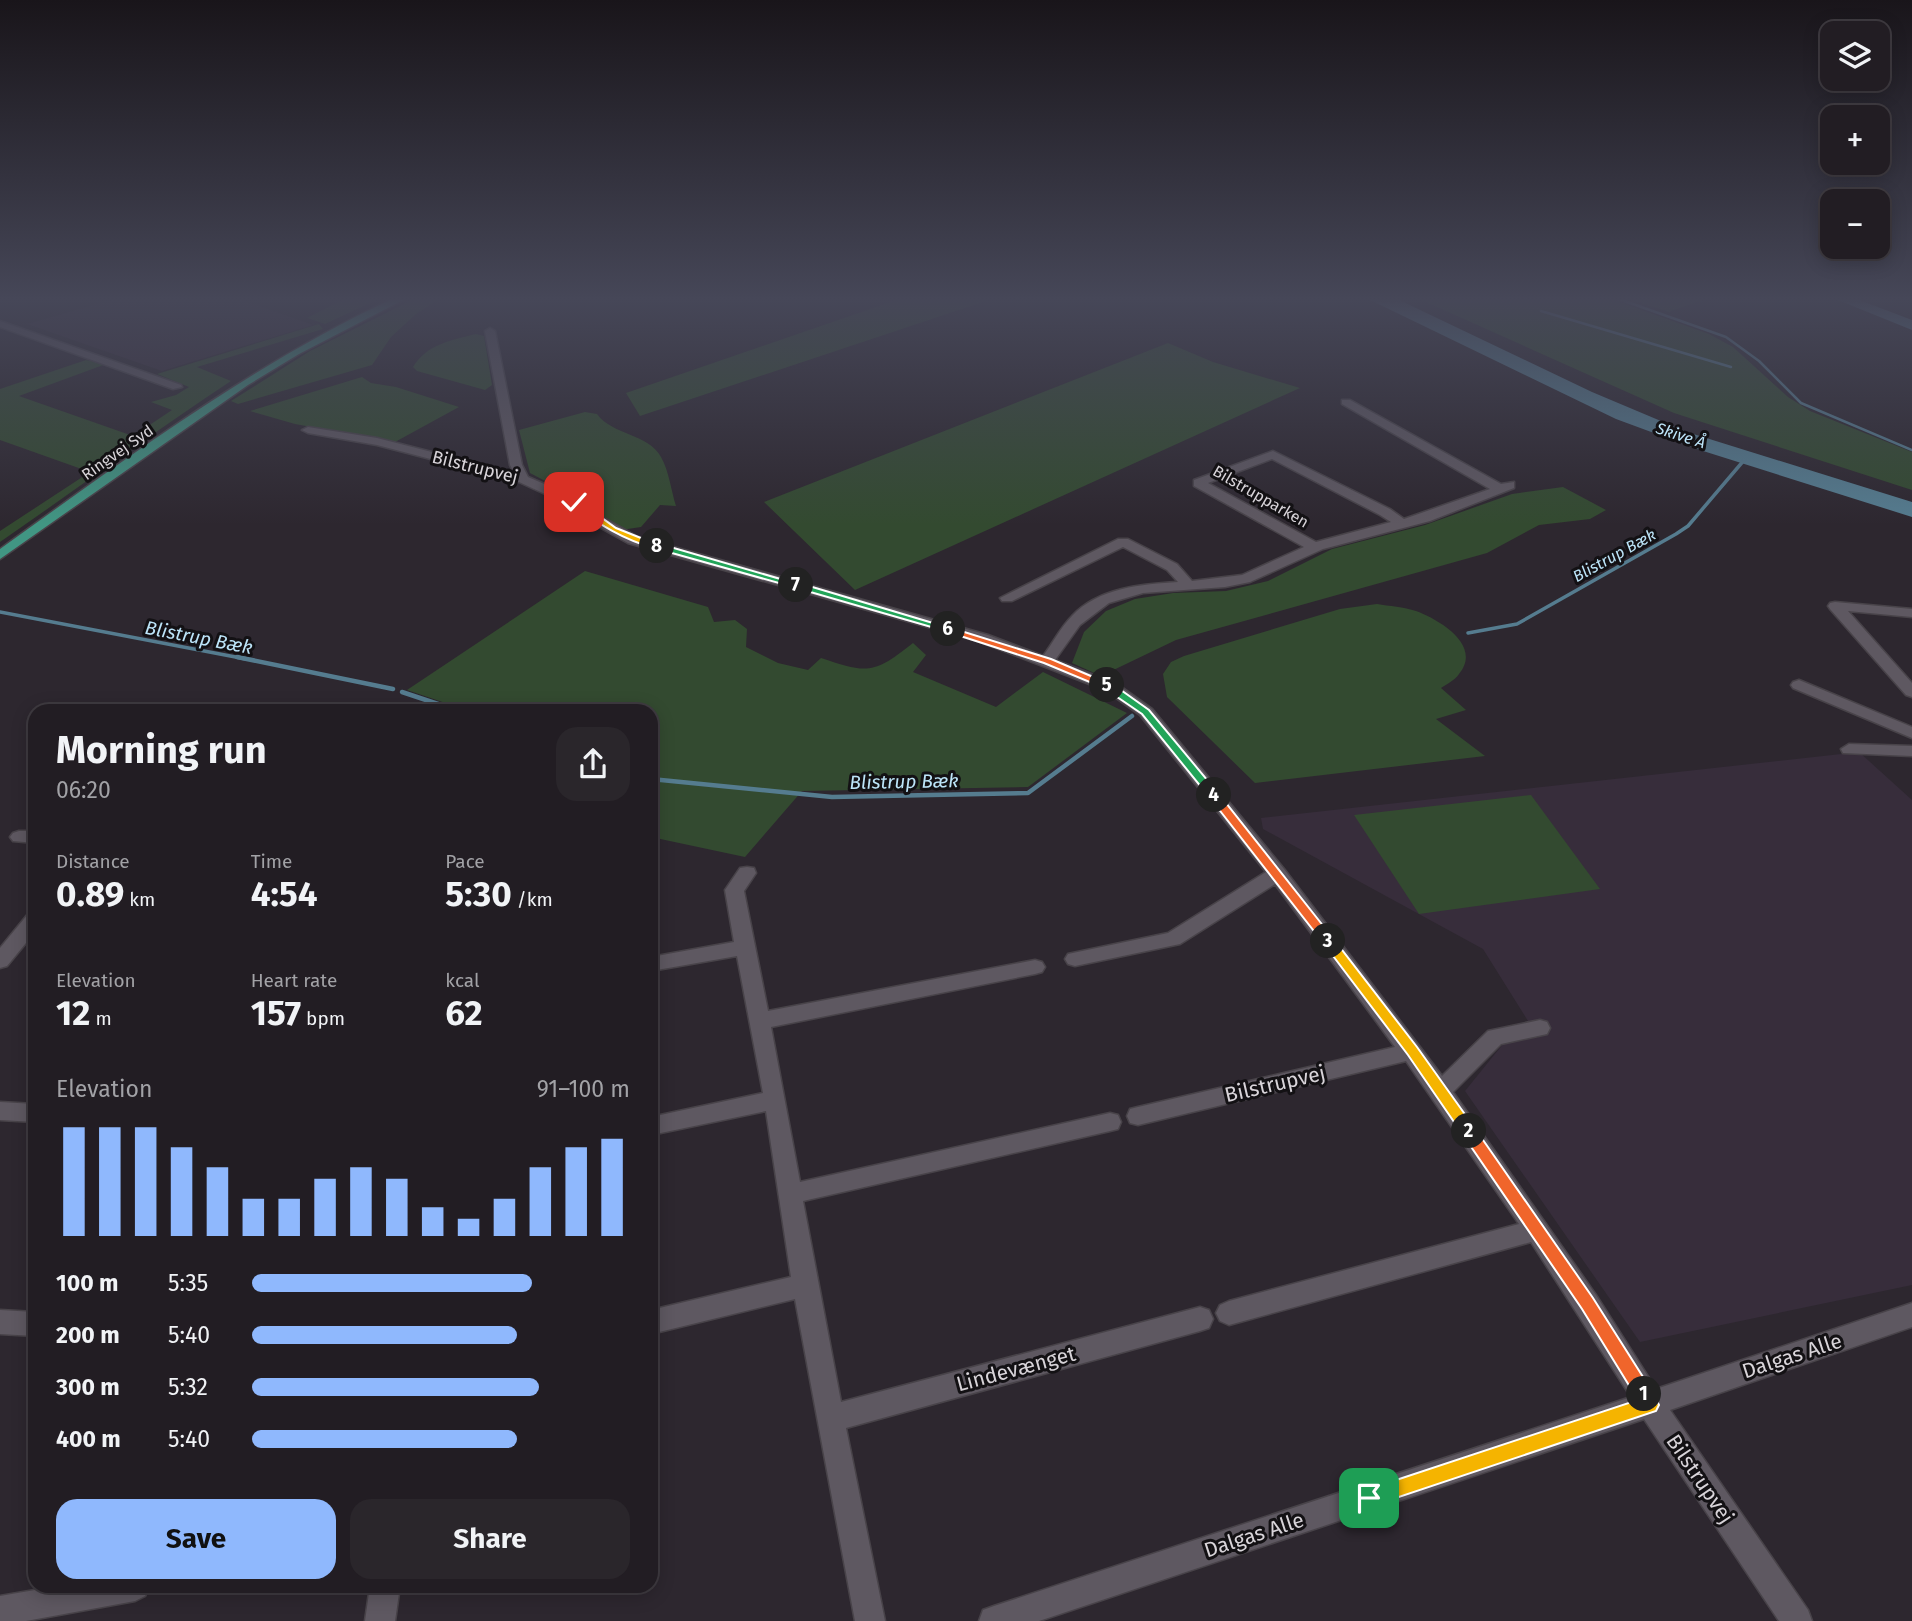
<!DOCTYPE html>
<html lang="en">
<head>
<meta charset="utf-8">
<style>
  body { margin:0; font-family:"Fira Sans",sans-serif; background:#2a262b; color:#f1f3f6; height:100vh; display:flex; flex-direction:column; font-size:26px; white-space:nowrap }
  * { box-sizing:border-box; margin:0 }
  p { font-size:23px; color:#a2a2a6 }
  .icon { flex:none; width:38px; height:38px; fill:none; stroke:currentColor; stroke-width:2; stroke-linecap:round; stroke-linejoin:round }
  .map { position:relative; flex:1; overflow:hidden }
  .details { position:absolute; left:28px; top:704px; width:630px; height:889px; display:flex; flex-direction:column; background:#221d23; border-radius:21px; box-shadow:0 4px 18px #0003,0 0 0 2px #3f3b41 }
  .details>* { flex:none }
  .controls { position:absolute; left:1820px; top:21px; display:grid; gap:14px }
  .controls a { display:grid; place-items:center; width:70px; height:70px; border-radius:14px; background:#221d23; box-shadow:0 4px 18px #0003,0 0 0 2px #3f3b41; font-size:35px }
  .pin { position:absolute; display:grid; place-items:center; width:60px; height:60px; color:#fff; margin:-30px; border-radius:14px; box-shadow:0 4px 10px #0006 }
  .km { position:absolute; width:35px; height:35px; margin:-18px; border-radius:50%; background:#222; color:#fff; font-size:19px; line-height:35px; text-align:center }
  .round { display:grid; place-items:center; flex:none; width:74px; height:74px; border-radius:21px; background:#2a262b }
  .summary { display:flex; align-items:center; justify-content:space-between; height:119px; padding:0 28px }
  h1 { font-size:38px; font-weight:700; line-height:52px }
  .metrics { display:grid; grid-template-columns:repeat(3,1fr); gap:10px; height:119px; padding:7px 28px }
  .metrics div { display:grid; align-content:center }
  .metrics b { font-size:35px; font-weight:700 }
  .metrics small { font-size:19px; font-weight:400 }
  .metrics p { font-size:19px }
  .chart { height:196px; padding:14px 28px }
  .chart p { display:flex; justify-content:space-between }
  .chart svg { width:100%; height:126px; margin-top:7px; stroke:#8fb8fd; stroke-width:6 }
  .cta { display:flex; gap:14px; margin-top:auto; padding:14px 28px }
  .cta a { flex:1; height:80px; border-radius:21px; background:#8fb8fd; color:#111; font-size:28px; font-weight:700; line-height:80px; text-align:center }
  .cta a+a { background:#2a262b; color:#f1f3f6 }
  ul { padding:0 28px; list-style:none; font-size:23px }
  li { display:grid; grid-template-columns:112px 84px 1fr; align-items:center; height:52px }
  li i { height:18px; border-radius:9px; background:#8fb8fd }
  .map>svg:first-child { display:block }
  .built { fill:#372d3b }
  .green { fill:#334a30 }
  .water { fill:#557c8f }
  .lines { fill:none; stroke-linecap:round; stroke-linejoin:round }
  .stream-far2 { stroke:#557c8f; stroke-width:2.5 }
  .stream-far1 { stroke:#557c8f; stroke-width:3.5 }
  .stream { stroke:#557c8f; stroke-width:4.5 }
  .river { fill:#557c8f; fill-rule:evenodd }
  .minor-casing { stroke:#484349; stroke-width:3 }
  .major-casing { stroke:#484349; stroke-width:3 }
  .minor { fill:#5e5861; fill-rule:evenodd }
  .major { fill:#419683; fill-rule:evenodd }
  .split-1 { fill:#f5b400; stroke:#fff; stroke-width:2 }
  .split-2 { fill:#f0652b; stroke:#fff; stroke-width:2 }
  .split-3 { fill:#f5b400; stroke:#fff; stroke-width:2 }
  .split-4 { fill:#f0652b; stroke:#fff; stroke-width:2 }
  .split-5 { fill:#22a559; stroke:#fff; stroke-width:2 }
  .split-6 { fill:#f0652b; stroke:#fff; stroke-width:2 }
  .split-7 { fill:#22a559; stroke:#fff; stroke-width:2 }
  .split-8 { fill:#22a559; stroke:#fff; stroke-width:2 }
  .split-9 { fill:#f5b400; stroke:#fff; stroke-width:2 }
  .labels { text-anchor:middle; stroke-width:6; stroke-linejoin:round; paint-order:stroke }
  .far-water-label { font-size:16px; font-style:italic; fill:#bde5f9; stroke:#131114 }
  .far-street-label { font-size:16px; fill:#d8d4d9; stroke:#131114 }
  .street-label { font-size:18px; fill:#d8d4d9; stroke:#131114 }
  .water-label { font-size:19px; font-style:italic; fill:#bde5f9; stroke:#131114 }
  .near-street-label { font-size:21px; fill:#d8d4d9; stroke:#131114 }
</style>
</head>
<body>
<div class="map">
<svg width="1912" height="1621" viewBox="0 0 1912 1621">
  <rect width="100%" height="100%" fill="#2d272f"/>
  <g class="built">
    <polygon points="118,298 237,298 313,325 162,371 27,324"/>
    <polygon points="1859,752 1912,800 1912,1285 1640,1342 1465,1091 1503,1044 1538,1037 1483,949 1263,829 1261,818"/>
  </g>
  <g class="green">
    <polygon points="346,298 381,298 325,324 307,318"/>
    <polygon points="416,298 441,298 416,314 391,337 372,365 238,404 231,401 310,351"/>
    <polygon points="902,298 980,298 986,301 640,416 626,393"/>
    <polygon points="1417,298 1608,298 1709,334 1733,347 1788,397 1810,411 1912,452 1912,490 1674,413"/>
    <polygon points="1626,298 1707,298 1669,312"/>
    <path d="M319,324L323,329L197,367L231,381C152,433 77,489 0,542V531L90,472L0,440V389L86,360L106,364L19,396L133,436L172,410L151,402L176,395L189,387L157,374Z"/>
    <path d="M476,334L484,336L492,385L485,390L417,371L413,367C427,344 452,340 476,334Z"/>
    <polygon points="1168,343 1213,362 1300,388 855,590 764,502"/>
    <polygon points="362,377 371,383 396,387 459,407 395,442 295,424 250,411"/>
    <path d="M585,412L597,414C612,435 649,434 661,457C669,471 671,490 676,506L660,505L641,527L621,530L583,501L589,483H549L530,473L519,430Z"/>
    <polygon points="1563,487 1606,510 1590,519 1539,525 1487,553 1176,640 1101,676 1072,663 1084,632 1106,611 1135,599 1173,593 1226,591 1268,581 1332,549 1425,525 1512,494"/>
    <path d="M585,571L708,607L714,622L735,620L747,629L746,647L778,663L808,670L821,658C868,674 874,674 913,643L926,655L913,672L996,707L1043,672L1127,713L1028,787L802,791L745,857L651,837V710H466L407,690Z"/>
    <path d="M1377,604C1389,606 1404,607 1416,611C1438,619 1483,645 1459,674C1455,680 1447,684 1441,688L1466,710L1436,719L1485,756L1255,783L1167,697L1163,674L1171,662L1184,656L1340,609Z"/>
    <polygon points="1531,795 1600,889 1419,914 1354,815"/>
  </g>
  <polygon class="water" points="1366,298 1395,298 1592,392 1687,432 1912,502 1912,517 1700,450 1616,419"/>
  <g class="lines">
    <g class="stream-far2">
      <polyline points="1616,298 1726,337 1759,361 1801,403 1912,450"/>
      <polyline points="1541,311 1731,367"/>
    </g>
    <g class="stream-far1">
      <polyline points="0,612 246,659"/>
      <polyline points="1468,633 1517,624 1676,534 1688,526 1745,459"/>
    </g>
    <g class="stream">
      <polyline points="237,657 393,689"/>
      <polyline points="402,692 456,710"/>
      <polyline points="651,779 832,797 1028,793 1132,716"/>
    </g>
    <polygon class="river" points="1833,298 1854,298 1912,320 1912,330"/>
    <defs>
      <g id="minor">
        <polygon points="0,321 181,385 182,387 173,389 0,327"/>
        <path d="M490,328L495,331L522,465L528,477L579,499L602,517L638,537L988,635L1043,656C1053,643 1060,628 1072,616C1098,588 1142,584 1178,582L1167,570L1123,547L1012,601H1002L1000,598L1118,539H1128L1177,564L1192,581L1242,575L1304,547L1194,486V480L1273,451L1390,509L1404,519L1490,489L1342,404V400H1350L1501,484L1514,482V488L1430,521L1323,549L1250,582L1225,587L1143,593L1109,603L1080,625L1055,660L1117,684L1152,709L1284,869L1442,1076L1488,1031L1540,1020L1547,1022L1550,1028L1547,1034L1501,1044L1453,1092L1596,1295L1656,1389L1912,1303V1327L1670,1410L1808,1610L1812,1621H1779L1644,1419L1039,1621H979L983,1610L994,1606L1631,1397L1531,1242L1229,1325L1220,1321L1216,1313L1220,1305L1229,1301L1519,1224L1406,1061L1138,1125L1130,1123L1127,1116L1130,1109L1138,1107L1395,1047L1275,884L1180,944L1075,966L1068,964L1065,959L1068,954L1168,933L1266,872L1140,715L1105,690L978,641L628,543L592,523L569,505L519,482L377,445L308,433L302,430L308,427L377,438L514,473L510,465L485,331ZM1272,459L1380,515L1391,522L1316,542L1208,483Z"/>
        <polygon points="1835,602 1912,609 1912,617 1848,611 1912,683 1912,697 1906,695 1830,609 1828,606 1830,603"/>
        <polygon points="1799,680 1912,727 1912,738 1793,688 1791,685 1793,682"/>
        <polygon points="1849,744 1912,746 1912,756 1843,753 1841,749"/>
        <polygon points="19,831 35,831 35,843 13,841 10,837 13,833"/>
        <polygon points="747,867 754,868 756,873 744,891 768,1011 1035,960 1042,962 1045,967 1042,972 1035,974 771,1027 800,1182 1110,1113 1118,1115 1121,1122 1118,1129 1110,1131 803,1201 841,1402 1200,1307 1209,1310 1213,1319 1209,1328 1200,1331 846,1428 885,1621 855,1621 795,1299 651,1334 651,1310 791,1277 766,1111 651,1135 651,1117 763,1093 737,956 651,971 651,957 734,942 725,890 740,868"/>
        <polygon points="35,912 35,932 7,966 0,968 0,948 28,914"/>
        <polygon points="0,1102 35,1104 35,1122 0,1120"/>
        <polygon points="0,1310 35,1312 35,1336 0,1334"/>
        <polygon points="58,1586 150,1586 145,1596 135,1601 26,1621 0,1621 0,1596"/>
        <polygon points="370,1586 400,1586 395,1621 365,1621"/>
      </g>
      <path id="major" d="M394,298H407L299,354L248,385L0,559V549C127,458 251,365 394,298Z"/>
    </defs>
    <use href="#minor" class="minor-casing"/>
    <use href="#major" class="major-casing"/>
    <use href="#minor" class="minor"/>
    <use href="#major" class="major"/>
  </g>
  <linearGradient id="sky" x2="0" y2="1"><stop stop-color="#19151a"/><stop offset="0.57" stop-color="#464758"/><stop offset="1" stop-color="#464758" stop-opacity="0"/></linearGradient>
  <rect width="1912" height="525" fill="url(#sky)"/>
  <path class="split-1" d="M1644,1386C1652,1389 1655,1396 1659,1405L1656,1411L1369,1507L1363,1504L1360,1498L1363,1491L1369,1489L1638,1400L1635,1394L1638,1388Z"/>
  <polygon class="split-2" points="1469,1125 1474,1127 1593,1298 1650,1388 1652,1394 1650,1400 1644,1403 1638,1400 1582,1309 1463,1135 1461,1131 1463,1127"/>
  <polygon class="split-3" points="1328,936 1332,937 1417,1047 1474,1127 1476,1131 1474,1135 1463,1135 1408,1055 1324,944 1324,937"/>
  <polygon class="split-4" points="1214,792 1218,793 1332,937 1332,944 1324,944 1210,798 1210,793"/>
  <polygon class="split-5" points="1104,683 1111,683 1149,710 1218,793 1218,798 1210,798 1142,714 1104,688"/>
  <polygon class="split-6" points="945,626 1051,659 1112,685 1104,688 1044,663 945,631"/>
  <polygon class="split-7" points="793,583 799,583 953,629 945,631 793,587"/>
  <polygon class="split-8" points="654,544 660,544 801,585 793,587 654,548"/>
  <path class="split-9" d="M571,500H577L616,528L661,546L657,549C623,540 599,524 571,504Z"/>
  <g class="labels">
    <g class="far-water-label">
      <text transform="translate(1681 435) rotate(18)" y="6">Skive Å</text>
      <text transform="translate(1614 555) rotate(-29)" y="6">Blistrup Bæk</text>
    </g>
    <g class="far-street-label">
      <text transform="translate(117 452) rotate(-35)" y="6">Ringvej Syd</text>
      <text transform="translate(1261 496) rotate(30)" y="6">Bilstrupparken</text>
    </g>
    <g class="street-label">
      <text transform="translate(475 467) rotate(14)" y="6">Bilstrupvej</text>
    </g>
    <g class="water-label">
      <text transform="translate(199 637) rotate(11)" y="7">Blistrup Bæk</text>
      <text transform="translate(904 781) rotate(-1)" y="7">Blistrup Bæk</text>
    </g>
    <g class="near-street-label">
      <text transform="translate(1275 1084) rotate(-13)" y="7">Bilstrupvej</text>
      <text transform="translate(1792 1356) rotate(-18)" y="7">Dalgas Alle</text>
      <text transform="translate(1016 1369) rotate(-15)" y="7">Lindevænget</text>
      <text transform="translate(1700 1479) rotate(56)" y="7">Bilstrupvej</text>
      <text transform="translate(1254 1535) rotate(-18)" y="7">Dalgas Alle</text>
    </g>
  </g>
</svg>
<div class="controls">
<a><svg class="icon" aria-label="layers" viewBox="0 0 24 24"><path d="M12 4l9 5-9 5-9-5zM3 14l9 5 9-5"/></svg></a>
<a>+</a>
<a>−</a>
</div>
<div class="pin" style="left:1369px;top:1498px;background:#1e9e55"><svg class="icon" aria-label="arrive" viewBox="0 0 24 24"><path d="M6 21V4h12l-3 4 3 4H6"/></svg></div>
<div class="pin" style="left:574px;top:502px;background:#d93025"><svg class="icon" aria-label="check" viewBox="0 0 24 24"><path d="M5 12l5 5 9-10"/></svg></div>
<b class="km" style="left:1644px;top:1394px">1</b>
<b class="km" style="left:1469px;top:1131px">2</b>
<b class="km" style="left:1328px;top:941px">3</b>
<b class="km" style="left:1214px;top:795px">4</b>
<b class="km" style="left:1107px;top:685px">5</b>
<b class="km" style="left:948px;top:629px">6</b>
<b class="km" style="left:796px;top:585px">7</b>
<b class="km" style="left:657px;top:546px">8</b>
<section class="details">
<div class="summary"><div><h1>Morning run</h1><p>06:20</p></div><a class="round"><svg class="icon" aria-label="share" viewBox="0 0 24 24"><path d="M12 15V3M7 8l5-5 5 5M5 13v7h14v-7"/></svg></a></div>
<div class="metrics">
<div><p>Distance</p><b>0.89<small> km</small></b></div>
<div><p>Time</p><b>4:54</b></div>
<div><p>Pace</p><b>5:30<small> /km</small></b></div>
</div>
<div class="metrics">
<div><p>Elevation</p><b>12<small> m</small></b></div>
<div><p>Heart rate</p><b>157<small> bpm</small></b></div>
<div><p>kcal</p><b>62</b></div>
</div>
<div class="chart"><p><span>Elevation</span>91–100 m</p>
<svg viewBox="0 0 160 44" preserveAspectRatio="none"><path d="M5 44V6M15 44V6M25 44V6M35 44V13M45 44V20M55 44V31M65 44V31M75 44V24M85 44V20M95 44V24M105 44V34M115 44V38M125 44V31M135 44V20M145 44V13M155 44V10"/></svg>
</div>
<ul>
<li><b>100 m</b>5:35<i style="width:74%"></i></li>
<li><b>200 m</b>5:40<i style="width:70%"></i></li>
<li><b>300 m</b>5:32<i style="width:76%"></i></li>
<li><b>400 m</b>5:40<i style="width:70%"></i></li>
</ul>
<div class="cta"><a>Save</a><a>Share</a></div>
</section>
</div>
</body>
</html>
